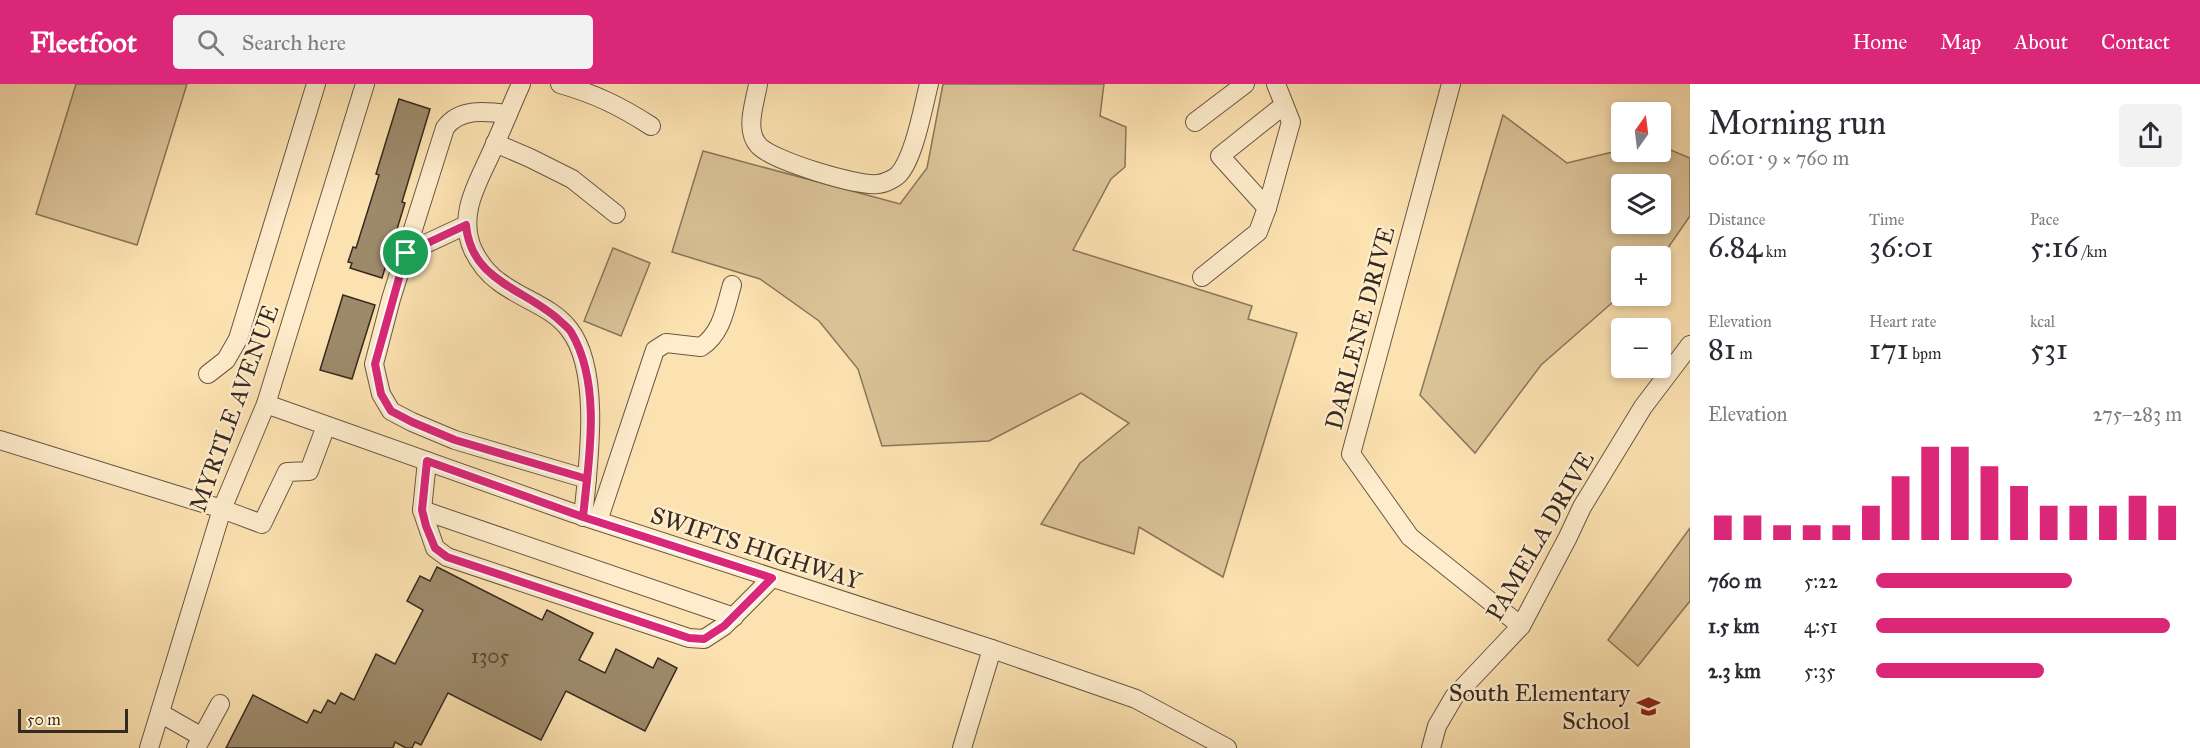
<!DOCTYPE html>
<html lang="en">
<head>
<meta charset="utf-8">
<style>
  body { margin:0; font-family:"IM FELL Great Primer",serif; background:#f2f2f3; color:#2b2b33; height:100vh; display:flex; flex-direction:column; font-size:22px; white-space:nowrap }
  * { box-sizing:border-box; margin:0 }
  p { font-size:20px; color:#7c7c81 }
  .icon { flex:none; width:33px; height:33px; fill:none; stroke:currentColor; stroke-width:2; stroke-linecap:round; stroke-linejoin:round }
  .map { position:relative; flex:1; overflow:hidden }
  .panel { display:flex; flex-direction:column; background:#fff; width:510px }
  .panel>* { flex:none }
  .needle { width:39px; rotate:14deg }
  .tools { position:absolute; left:1611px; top:18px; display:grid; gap:12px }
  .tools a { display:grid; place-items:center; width:60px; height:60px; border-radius:6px; background:#fff; box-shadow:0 3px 9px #0003; font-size:30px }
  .scale { position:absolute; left:18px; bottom:15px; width:110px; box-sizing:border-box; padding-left:6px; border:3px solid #352a20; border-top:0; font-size:16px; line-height:21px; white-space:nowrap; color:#352a20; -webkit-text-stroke:4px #feeccc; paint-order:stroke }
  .pin { position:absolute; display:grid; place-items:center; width:51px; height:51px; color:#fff; margin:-26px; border:3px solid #fff; border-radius:50%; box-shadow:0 2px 6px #0007 }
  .round { display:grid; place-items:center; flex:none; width:63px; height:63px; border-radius:6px; background:#f2f2f3 }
  .head { display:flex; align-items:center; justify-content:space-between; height:102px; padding:0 18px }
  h1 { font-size:33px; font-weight:600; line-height:45px }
  .figures { display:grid; grid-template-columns:repeat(3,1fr); gap:9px; height:102px; padding:6px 18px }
  .figures div { display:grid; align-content:center }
  .figures b { font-size:30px; font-weight:600 }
  .figures small { font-size:16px; font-weight:400 }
  .figures p { font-size:16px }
  .chart { height:168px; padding:12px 18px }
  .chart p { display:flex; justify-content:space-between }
  .chart svg { width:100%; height:108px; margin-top:6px; stroke:#db2777; stroke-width:6 }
  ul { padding:0 18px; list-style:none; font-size:20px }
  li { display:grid; grid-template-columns:96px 72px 1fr; align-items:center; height:45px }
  li i { height:15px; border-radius:8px; background:#db2777 }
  header { display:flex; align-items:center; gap:36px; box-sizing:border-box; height:84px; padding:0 30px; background:#db2777; color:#fff }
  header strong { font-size:28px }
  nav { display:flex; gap:33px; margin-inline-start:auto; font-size:21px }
  .search { width:420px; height:54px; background:#f2f2f3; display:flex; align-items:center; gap:15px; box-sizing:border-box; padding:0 21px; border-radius:6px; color:#7c7c81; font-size:22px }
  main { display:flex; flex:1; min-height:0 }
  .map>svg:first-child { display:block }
  .green { fill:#dbc398; stroke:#88765c; stroke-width:1.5; fill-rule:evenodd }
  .building { fill:#9d8a6b; stroke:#352a20; stroke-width:1.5 }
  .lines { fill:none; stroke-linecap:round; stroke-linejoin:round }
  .minor-casing { stroke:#675844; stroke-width:20 }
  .minor { stroke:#feeccc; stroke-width:18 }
  .route-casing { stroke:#fff; stroke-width:12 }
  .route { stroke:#db2777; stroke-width:8 }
  .labels { text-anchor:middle; stroke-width:5; stroke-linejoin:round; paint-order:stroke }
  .number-label { font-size:21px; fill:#4f4233 }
  .street-label { font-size:24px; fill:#352a20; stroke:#feeccc }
  .poi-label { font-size:24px; fill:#352a20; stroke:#feeccc; text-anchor:end }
</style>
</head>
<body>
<header>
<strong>Fleetfoot</strong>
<div class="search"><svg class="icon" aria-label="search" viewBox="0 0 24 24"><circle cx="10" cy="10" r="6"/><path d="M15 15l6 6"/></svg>Search here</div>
<nav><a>Home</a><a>Map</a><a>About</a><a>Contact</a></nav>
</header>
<main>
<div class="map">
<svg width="1690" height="664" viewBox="0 0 1690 664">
  <rect width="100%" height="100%" fill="#fde2b1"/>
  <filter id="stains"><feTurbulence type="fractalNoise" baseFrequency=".00333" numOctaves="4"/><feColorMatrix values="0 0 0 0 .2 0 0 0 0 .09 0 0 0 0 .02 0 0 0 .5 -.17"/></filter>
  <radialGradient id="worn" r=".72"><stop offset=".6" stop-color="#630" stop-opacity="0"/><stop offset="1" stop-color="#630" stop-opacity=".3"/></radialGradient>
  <g class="green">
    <polygon points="76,0 187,0 137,161 36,130"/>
    <polygon points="943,0 1104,0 1100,32 1126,43 1125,83 1111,95 1073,166 1252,222 1248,235 1297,249 1223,493 1139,443 1134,470 1041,440 1080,379 1129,339 1081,309 989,357 882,362 858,285 819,237 760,195 672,168 703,67 900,120 927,84"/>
    <path d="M1503,31L1567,79L1621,66L1660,68L1661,62L1690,74V132L1661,174L1660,172H1622L1621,211L1541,281L1475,369L1420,311ZM1622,100H1660V140H1622Z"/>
    <polygon points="613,164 650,179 621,252 584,237"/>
    <polygon points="1690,444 1690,517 1638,582 1608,556"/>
  </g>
  <g class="building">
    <polygon points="399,15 430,25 402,118 405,119 382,194 350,184 352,179 348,178 353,163 356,164 379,91 376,90"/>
    <polygon points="343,211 375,221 352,295 320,286"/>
    <polygon points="437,483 542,536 547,526 593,549 579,576 605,589 616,565 653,584 658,574 677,584 645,647 566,607 541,656 448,609 421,661 415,658 412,664 406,664 395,658 393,664 226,664 253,611 307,639 314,626 321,629 328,616 335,620 341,609 354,616 376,570 395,580 423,526 407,517 420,492 430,497"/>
  </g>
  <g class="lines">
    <defs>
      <g id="minor">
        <path d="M521,0C511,22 502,45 492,67C478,99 457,130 473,166C479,178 487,189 498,197C521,215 551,222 569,245C602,287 588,383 583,433"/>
        <path d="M560,0C595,10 620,22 651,42"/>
        <path d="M758,0C755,19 744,46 759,62C774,77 856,102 877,100C883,100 894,95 898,91C914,75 923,23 929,0"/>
        <polyline points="1451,0 1351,370 1410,453 1521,542"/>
        <path d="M508,30C486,27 459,24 445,44L391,215L374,280L381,310L391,327L412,338L455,356L587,395"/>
        <polyline points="1195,38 1245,0"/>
        <polyline points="495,59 530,74 572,95 616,130"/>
        <polyline points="1267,124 1220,72 1284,21"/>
        <polyline points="406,169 466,141"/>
        <polyline points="1202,193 1258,148 1267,124 1291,38 1276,0"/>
        <polyline points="208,290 226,276 238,255 316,0"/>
        <polyline points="266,320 573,429 992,565 1136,615 1227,664"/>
        <polyline points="0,356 222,425 262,440 287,388 309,387 326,342"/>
        <polyline points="427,377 422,426 435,464 447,473 689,554 704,555 724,542 772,494"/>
        <polyline points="422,426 734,533"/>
        <path d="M598,437L655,266L666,259L701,263C722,249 725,225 732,201"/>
        <polyline points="160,629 202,653"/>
        <polyline points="149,664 222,425 266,320 365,0"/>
        <polyline points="196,664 220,620"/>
        <polyline points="962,664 992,565"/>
        <polyline points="1431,664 1437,642 1454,613 1521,542 1568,453 1582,423 1643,323 1690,261"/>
      </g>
    </defs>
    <use href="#minor" class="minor-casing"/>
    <use href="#minor" class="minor"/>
  </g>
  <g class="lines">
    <defs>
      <path id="route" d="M406,169L466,141C471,197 523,204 558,235C562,239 568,243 571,248C602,300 589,375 583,433L427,377L422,426L426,442L435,464L447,473L689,554L704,555L724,542L772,494L583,433L587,395L455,356L412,338L391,327L381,310L375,280L406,169"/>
    </defs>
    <use href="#route" class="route-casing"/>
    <use href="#route" class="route"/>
  </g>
  <defs>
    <symbol id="school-bare" viewBox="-9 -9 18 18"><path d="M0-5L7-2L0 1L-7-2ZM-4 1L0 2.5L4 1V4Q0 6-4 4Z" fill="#8f2418" stroke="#feeccc" stroke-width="2.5" paint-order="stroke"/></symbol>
  </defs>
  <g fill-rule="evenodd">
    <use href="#school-bare" x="1632" y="606" width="33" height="33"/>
  </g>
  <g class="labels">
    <g class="number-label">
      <text x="490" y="579">1305</text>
    </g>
    <g class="street-label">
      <text transform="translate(1360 244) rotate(-75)" y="8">DARLENE DRIVE</text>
      <text transform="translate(234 324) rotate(-70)" y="8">MYRTLE AVENUE</text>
      <text transform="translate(1540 452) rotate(-60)" y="8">PAMELA DRIVE</text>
      <text transform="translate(756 464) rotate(18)" y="8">SWIFTS HIGHWAY</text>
    </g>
    <g class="poi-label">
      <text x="1630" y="617">South Elementary<tspan x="1630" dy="28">School</tspan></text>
    </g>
  </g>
  <rect width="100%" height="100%" filter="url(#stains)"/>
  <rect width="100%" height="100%" fill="url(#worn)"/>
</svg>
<div class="tools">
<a><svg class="needle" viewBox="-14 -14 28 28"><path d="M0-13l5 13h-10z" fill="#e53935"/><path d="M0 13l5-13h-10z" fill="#7c7c81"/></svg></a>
<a><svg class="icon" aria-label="layers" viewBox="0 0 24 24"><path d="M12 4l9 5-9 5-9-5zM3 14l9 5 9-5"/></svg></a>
<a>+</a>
<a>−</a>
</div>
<div class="scale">50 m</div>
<div class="pin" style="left:406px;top:169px;background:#1e9e55"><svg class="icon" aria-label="arrive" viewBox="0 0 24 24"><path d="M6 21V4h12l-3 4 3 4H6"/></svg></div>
</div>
<section class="panel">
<div class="head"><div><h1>Morning run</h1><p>06:01 · 9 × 760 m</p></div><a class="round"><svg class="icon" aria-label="share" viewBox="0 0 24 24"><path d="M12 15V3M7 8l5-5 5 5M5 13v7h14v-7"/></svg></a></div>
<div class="figures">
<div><p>Distance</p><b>6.84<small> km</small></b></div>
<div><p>Time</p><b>36:01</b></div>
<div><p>Pace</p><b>5:16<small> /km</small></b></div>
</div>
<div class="figures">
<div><p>Elevation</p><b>81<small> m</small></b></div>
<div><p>Heart rate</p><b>171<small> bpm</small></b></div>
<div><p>kcal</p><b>531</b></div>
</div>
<div class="chart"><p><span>Elevation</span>275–283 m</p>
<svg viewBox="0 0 160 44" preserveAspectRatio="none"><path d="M5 44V34M15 44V34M25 44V38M35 44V38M45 44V38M55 44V30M65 44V18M75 44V6M85 44V6M95 44V14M105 44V22M115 44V30M125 44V30M135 44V30M145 44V26M155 44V30"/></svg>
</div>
<ul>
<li><b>760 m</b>5:22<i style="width:64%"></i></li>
<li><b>1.5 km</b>4:51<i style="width:96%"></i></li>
<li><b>2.3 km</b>5:35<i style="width:55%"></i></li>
</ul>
</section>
</main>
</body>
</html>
